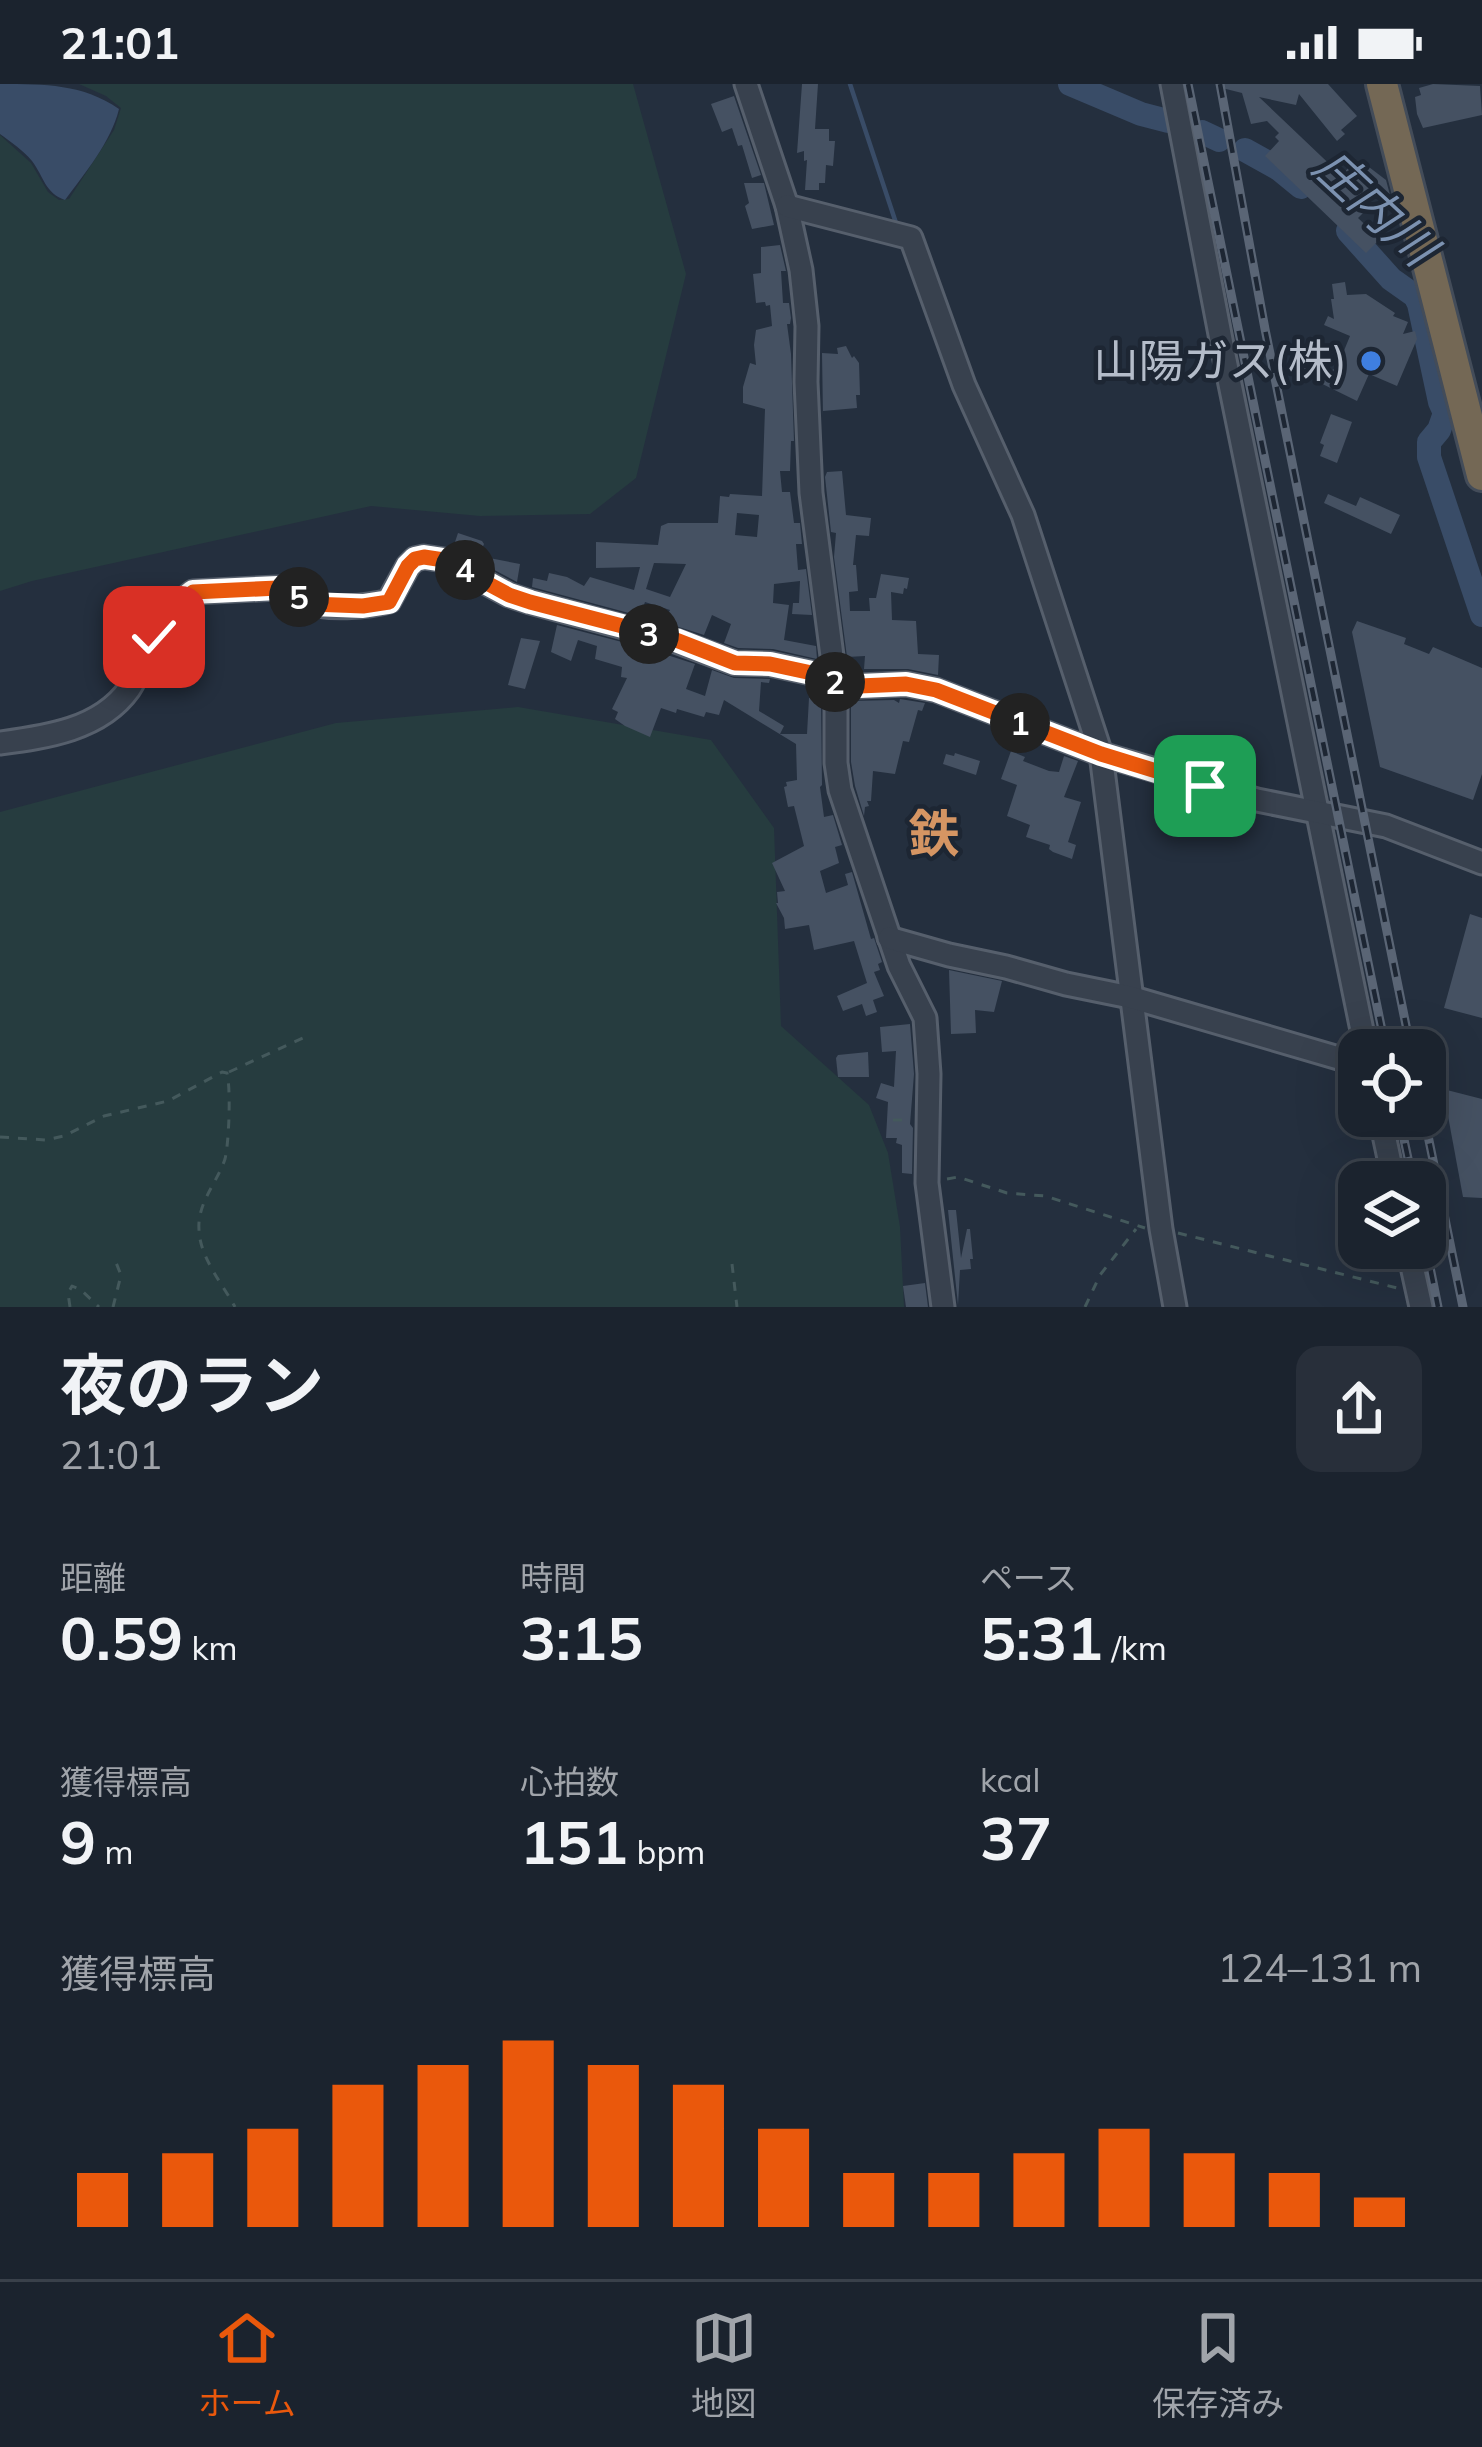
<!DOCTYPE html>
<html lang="ja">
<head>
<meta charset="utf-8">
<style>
  body { margin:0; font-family:Mulish,"Noto Sans JP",sans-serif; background:#282f3a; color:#f1f3f6; height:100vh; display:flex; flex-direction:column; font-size:45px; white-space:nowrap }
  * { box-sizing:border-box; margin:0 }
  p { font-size:39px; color:#a0a4aa }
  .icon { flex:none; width:66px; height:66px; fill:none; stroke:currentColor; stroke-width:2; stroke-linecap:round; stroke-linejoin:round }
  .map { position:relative; height:1223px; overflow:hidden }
  .side { display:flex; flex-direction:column; background:#1b232e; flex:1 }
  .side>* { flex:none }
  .controls { position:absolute; left:1338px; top:945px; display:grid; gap:24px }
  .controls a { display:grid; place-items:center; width:108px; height:108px; border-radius:24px; background:#1b232e; box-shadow:0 12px 48px #0002,0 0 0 3px #39404a; font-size:60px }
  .pin { position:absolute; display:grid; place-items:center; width:102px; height:102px; color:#fff; margin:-51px; border-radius:24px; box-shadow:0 6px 18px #0006 }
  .km { position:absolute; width:60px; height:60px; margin:-30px; border-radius:50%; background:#222; color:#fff; font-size:33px; line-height:60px; text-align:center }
  .round { display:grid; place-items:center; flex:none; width:126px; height:126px; border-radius:24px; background:#282f3a }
  .headline { display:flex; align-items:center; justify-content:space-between; height:204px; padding:0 60px }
  h1 { font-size:66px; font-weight:700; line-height:90px }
  .metrics { display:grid; grid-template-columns:repeat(3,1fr); gap:18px; height:204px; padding:12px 60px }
  .metrics div { display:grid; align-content:center }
  .metrics b { font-size:60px; font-weight:700 }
  .metrics small { font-size:33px; font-weight:400 }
  .metrics p { font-size:33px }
  .chart { height:336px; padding:24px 60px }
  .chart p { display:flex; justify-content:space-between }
  .chart svg { width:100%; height:216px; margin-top:12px; stroke:#ea580c; stroke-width:6 }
  .status { display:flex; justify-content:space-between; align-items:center; height:84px; padding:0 60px; background:#1b232e; direction:ltr }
  .status svg { height:33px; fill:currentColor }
  .menu { display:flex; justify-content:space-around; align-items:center; height:168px; border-top:3px solid #39404a; background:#1b232e; font-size:33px; color:#a0a4aa }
  .menu a { display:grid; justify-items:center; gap:6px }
  .menu .selected { color:#ea580c }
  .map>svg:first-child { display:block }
  .green { fill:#263c3f }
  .water { fill:#394c67 }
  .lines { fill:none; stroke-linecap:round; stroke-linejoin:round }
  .stream { stroke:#394c67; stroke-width:4.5 }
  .river { stroke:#394c67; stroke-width:24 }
  .building { fill:#455162; fill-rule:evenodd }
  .minor-casing { stroke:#565f6c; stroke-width:27 }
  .highway-casing { stroke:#434c59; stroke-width:36 }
  .path { stroke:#44595c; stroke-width:3; stroke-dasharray:9 9; stroke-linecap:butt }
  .minor { stroke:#38414e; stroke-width:21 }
  .highway { stroke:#746855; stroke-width:30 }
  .rail-casing { stroke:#5a6575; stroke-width:9 }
  .rail { stroke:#1d2633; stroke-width:4.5; stroke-dasharray:14; stroke-linecap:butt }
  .route-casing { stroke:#fff; stroke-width:24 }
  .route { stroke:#ea580c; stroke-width:15 }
  .shop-dot { fill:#3f7fe0; stroke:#1d2633; stroke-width:4.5 }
  .labels { text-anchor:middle; stroke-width:9; stroke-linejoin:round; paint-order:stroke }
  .poi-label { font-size:45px; fill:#b4bcc9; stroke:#1d2633; text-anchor:end }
  .water-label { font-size:48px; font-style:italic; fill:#7c92b1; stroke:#1d2633 }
  .quarter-label { font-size:51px; font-weight:bold; fill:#d59563; stroke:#1d2633 }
</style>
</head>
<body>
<div class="status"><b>21:01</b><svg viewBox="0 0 49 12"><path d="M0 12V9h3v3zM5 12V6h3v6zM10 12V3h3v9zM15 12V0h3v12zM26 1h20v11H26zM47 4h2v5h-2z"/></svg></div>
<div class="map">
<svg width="1482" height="1223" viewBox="0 0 1482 1223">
  <rect width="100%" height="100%" fill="#242f3e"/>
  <g class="green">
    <polygon points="79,0 633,0 686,190 636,394 590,430 480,432 371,422 32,497 0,507 0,51 31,79 48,108 59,116 69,115 114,46 121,24 106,12"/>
    <polygon points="518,623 711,656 774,744 781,942 869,1021 888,1069 900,1143 904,1223 0,1223 0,728 336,639"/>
  </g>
  <path class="water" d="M0,0C45,0 83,0 119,25C111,58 85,89 65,116C45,109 44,93 32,77C24,67 11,58 0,50Z"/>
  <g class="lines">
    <polyline class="stream" points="850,0 896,139"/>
    <g class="river">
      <polyline points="1070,0 1141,30 1168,37"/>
      <polyline points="1202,48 1219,56"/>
      <polyline points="1245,66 1279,85 1301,103"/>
      <polyline points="1348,147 1391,195 1415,212 1419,220 1440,318 1445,329 1439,346 1429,358 1429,373 1482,531"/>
    </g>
  </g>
  <g class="building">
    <polygon points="802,0 818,0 815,45 829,45 829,57 835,57 833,82 826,81 825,99 819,99 819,106 805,106 807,76 804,77 804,67 797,69"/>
    <polygon points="1222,0 1328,0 1357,32 1341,46 1345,50 1337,57 1299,10 1296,21 1259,13 1342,92 1353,77 1363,83 1365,80 1386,96 1390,111 1387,116 1376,107 1360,124 1364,128 1358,134 1380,155 1366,169 1265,72 1279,57 1275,53 1279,49 1267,37 1251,40 1242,9 1222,4"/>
    <polygon points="1433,0 1480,2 1482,31 1423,44 1417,30 1415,13 1421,11 1419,4"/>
    <polygon points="734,12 761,91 752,94 742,61 738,62 732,44 722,48 711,20"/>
    <polygon points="744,99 764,99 774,141 752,145 745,122 749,119"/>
    <path d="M780,161L786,187H781L783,219H789L791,234L790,240H787L791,270L794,357H791L790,387H780L782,408H790L794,439H800L802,460H796L798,486L806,485L812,531L792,530L793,519H799L800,497L774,500L773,519L789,521L784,556L816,562L817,575L773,565L738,564L724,559L731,540L712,531L704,551L663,538L670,526L645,518L640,532L532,503L533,494L547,497L549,489L567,493L584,502L590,493L634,506L640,483L596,484V458L658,461L661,442L668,439H718L720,412L729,413L730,410L762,412L765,325L743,319V303L750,279L756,281L754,261L756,246L772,242L770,221L766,222L765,218L756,219L753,190L761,189V163ZM737,429L759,431L757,453L735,451ZM654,479L686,480L670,513L646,505Z"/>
    <polygon points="1345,198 1347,211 1366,210 1395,229 1393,232 1408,238 1403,250 1415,247 1417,255 1397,302 1369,290 1357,317 1300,289 1306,277 1331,290 1333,285 1336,286 1350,252 1324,241 1328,232 1334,235 1331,215 1334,215 1332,200"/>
    <polygon points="846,262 852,274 854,272 859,279 860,311 856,311 857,324 823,327 823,333 822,269 838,270 837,264"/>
    <polygon points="1331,330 1352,338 1337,379 1320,372 1324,361 1320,359"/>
    <polygon points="842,387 846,431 871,434 869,452 856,451 853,481 856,481 858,507 849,508 850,527 870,527 869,514 876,514 881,490 909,494 907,505 904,504 903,510 891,508 892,536 916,537 918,570 939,571 938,591 908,585 864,585 865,572 847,573 834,473 836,449 831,448 825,393 827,388"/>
    <polygon points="1328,410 1356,422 1360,413 1400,431 1391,450 1324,419"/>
    <polygon points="458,449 482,457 484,460 479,472 520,480 517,498 453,464"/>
    <polygon points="1357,537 1406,554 1404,560 1429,570 1433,563 1482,584 1482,690 1473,716 1380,683 1352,548"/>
    <polygon points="557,541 641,563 639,570 660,573 661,569 695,580 686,605 705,612 712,586 734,594 770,595 769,599 761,598 759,627 784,642 780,650 807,650 809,614 821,614 822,701 820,703 824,733 833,731 842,761 835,763 839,779 820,787 826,809 848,801 845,790 852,788 871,855 874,854 882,878 878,880 880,886 874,888 884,912 873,916 877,928 866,932 862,920 843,927 837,912 867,899 854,857 814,866 809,841 785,845 784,834 776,819 778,819 777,808 785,807 772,779 804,762 794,722 788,723 784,703 787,702 786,698 797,696 796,660 724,616 719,631 706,628 704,633 677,625 676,629 661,624 650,653 625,642 615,635 618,628 612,625 627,594 621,593 622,583 595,575 597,562 578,556 571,577 551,568"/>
    <polygon points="521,554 540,557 525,605 508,601"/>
    <polygon points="900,615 925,619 922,627 918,626 909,658 903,657 895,690 873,687 871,717 867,717 869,722 865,723 864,732 855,702 851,678 851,617 894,616 899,619"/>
    <polygon points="1011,667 1025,673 1023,677 1049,687 1059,688 1064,672 1078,677 1064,713 1081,718 1068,758 1076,761 1072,775 1053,768 1049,765 1050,761 1026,753 1030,741 1007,732 1017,701 1001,695"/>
    <polygon points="955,669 980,677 976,691 943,680 946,670 954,672"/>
    <polygon points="1470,830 1482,834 1482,934 1444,924"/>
    <polygon points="949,886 1002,897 994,928 975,926 976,949 951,950"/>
    <polygon points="910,940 914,990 910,1040 913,1044 912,1090 902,1089 902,1061 896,1059 897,1054 886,1054 888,1018 876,1014 881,999 894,1003 896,967 882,968 880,943"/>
    <polygon points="868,968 869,993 838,993 836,974 838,971"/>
    <polygon points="1443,1005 1482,1015 1482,1114 1463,1113"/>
    <polygon points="948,1126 956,1126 961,1174 967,1145 970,1145 973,1175 970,1175 971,1185 960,1186 958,1221"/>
    <polygon points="925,1199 928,1223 906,1223 903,1202"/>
  </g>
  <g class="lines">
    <defs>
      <g id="minor">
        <polyline points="746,0 787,122 801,186 807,242 806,298 811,409 836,603 836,679 840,706 899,882 925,934 929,990 927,1099 943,1223"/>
        <polyline points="1172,0 1223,266 1366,966"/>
        <polyline points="787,122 911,154 964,301 1023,431 1101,670 1161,1145 1175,1223"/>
        <polyline points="836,603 906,600 936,606 1101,670 1257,716 1386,742 1482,779"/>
        <path d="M0,659C45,653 100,646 129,605C140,589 144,569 154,553C195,537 170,525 193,508L278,504C289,507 296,514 306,518C326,526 368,523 389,517L408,482L415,475L424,473L444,476L509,511L530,518L676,557L735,579L770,580L835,594"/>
        <polyline points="889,854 949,871 1006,883 1066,900 1130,913 1359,980"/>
        <polyline points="1380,1032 1394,1098"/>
        <polyline points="1408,1164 1421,1223"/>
      </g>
      <polyline id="highway" points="1382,0 1482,391"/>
    </defs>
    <use href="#minor" class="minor-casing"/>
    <use href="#highway" class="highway-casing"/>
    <g class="path">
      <polyline points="229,988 303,954"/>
      <polyline points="893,1036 909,1036"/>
      <path d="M0,1053L46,1056L64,1052L104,1032L168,1017L222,988L227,989C231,1005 229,1059 225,1075C217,1099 197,1119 199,1146C200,1174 222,1199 235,1223"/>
      <polyline points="947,1095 958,1093 1007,1109 1045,1112 1145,1144"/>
      <polyline points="1178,1149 1401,1205"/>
      <polyline points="732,1180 737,1223"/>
      <polyline points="70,1223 68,1209 72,1202 81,1206 99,1223"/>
      <polyline points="113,1223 121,1191 115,1176"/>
      <polyline points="1085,1223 1100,1191 1136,1145"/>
    </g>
    <use href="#minor" class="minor"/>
    <use href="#highway" class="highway"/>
    <defs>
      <g id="rail">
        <polyline points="1188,0 1386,966"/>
        <polyline points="1220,0 1265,245 1411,966"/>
        <polyline points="1399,1032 1413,1098"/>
        <polyline points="1424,1032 1463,1223"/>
        <polyline points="1425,1158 1438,1223"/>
      </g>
    </defs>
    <use href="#rail" class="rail-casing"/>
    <use href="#rail" class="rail"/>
  </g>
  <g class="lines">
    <defs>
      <polyline id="route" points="154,553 178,540 183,516 193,508 278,504 311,520 363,522 389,518 408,482 415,475 424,473 444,476 509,511 530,518 676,556 735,579 770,580 835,594 836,603 906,600 936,606 1101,670 1205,702"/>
    </defs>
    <use href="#route" class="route-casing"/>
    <use href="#route" class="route"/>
  </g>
  <circle class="shop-dot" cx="1371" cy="277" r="12"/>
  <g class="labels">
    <g class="poi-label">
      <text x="1347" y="293">山陽ガス(株)</text>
    </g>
    <g class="water-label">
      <text transform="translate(1375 123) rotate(43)" y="17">庄内川</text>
    </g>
    <g class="quarter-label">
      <text x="934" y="768">鉄</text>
    </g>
  </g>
</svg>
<div class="controls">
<a><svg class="icon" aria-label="locate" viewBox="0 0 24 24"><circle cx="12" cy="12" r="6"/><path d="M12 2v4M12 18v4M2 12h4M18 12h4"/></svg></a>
<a><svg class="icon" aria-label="layers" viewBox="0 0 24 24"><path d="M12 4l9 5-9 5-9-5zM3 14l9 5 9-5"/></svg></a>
</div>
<div class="pin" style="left:1205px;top:702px;background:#1e9e55"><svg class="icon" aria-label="arrive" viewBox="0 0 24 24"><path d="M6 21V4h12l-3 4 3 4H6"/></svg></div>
<div class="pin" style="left:154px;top:553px;background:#d93025"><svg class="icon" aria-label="check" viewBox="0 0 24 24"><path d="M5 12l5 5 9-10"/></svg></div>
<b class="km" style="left:1020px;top:639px">1</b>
<b class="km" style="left:835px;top:598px">2</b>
<b class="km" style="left:649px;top:550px">3</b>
<b class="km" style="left:465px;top:486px">4</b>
<b class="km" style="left:299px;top:513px">5</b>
</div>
<section class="side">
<div class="headline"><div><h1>夜のラン</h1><p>21:01</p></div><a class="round"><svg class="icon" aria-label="share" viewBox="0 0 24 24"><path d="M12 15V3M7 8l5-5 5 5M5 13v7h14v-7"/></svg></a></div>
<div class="metrics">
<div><p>距離</p><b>0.59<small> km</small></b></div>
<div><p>時間</p><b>3:15</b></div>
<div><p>ペース</p><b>5:31<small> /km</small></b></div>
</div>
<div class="metrics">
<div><p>獲得標高</p><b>9<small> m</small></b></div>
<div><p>心拍数</p><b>151<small> bpm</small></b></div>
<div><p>kcal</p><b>37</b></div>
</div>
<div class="chart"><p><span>獲得標高</span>124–131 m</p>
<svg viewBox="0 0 160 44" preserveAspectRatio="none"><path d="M5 44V33M15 44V29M25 44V24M35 44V15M45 44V11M55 44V6M65 44V11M75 44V15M85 44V24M95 44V33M105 44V33M115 44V29M125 44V24M135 44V29M145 44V33M155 44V38"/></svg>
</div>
</section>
<nav class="menu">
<a class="selected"><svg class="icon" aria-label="home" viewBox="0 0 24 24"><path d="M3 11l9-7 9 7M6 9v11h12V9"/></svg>ホーム</a>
<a><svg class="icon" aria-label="map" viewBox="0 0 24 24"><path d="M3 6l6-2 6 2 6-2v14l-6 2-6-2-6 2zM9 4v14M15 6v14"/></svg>地図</a>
<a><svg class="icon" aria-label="saved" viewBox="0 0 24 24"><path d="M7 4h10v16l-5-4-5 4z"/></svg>保存済み</a>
</nav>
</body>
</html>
